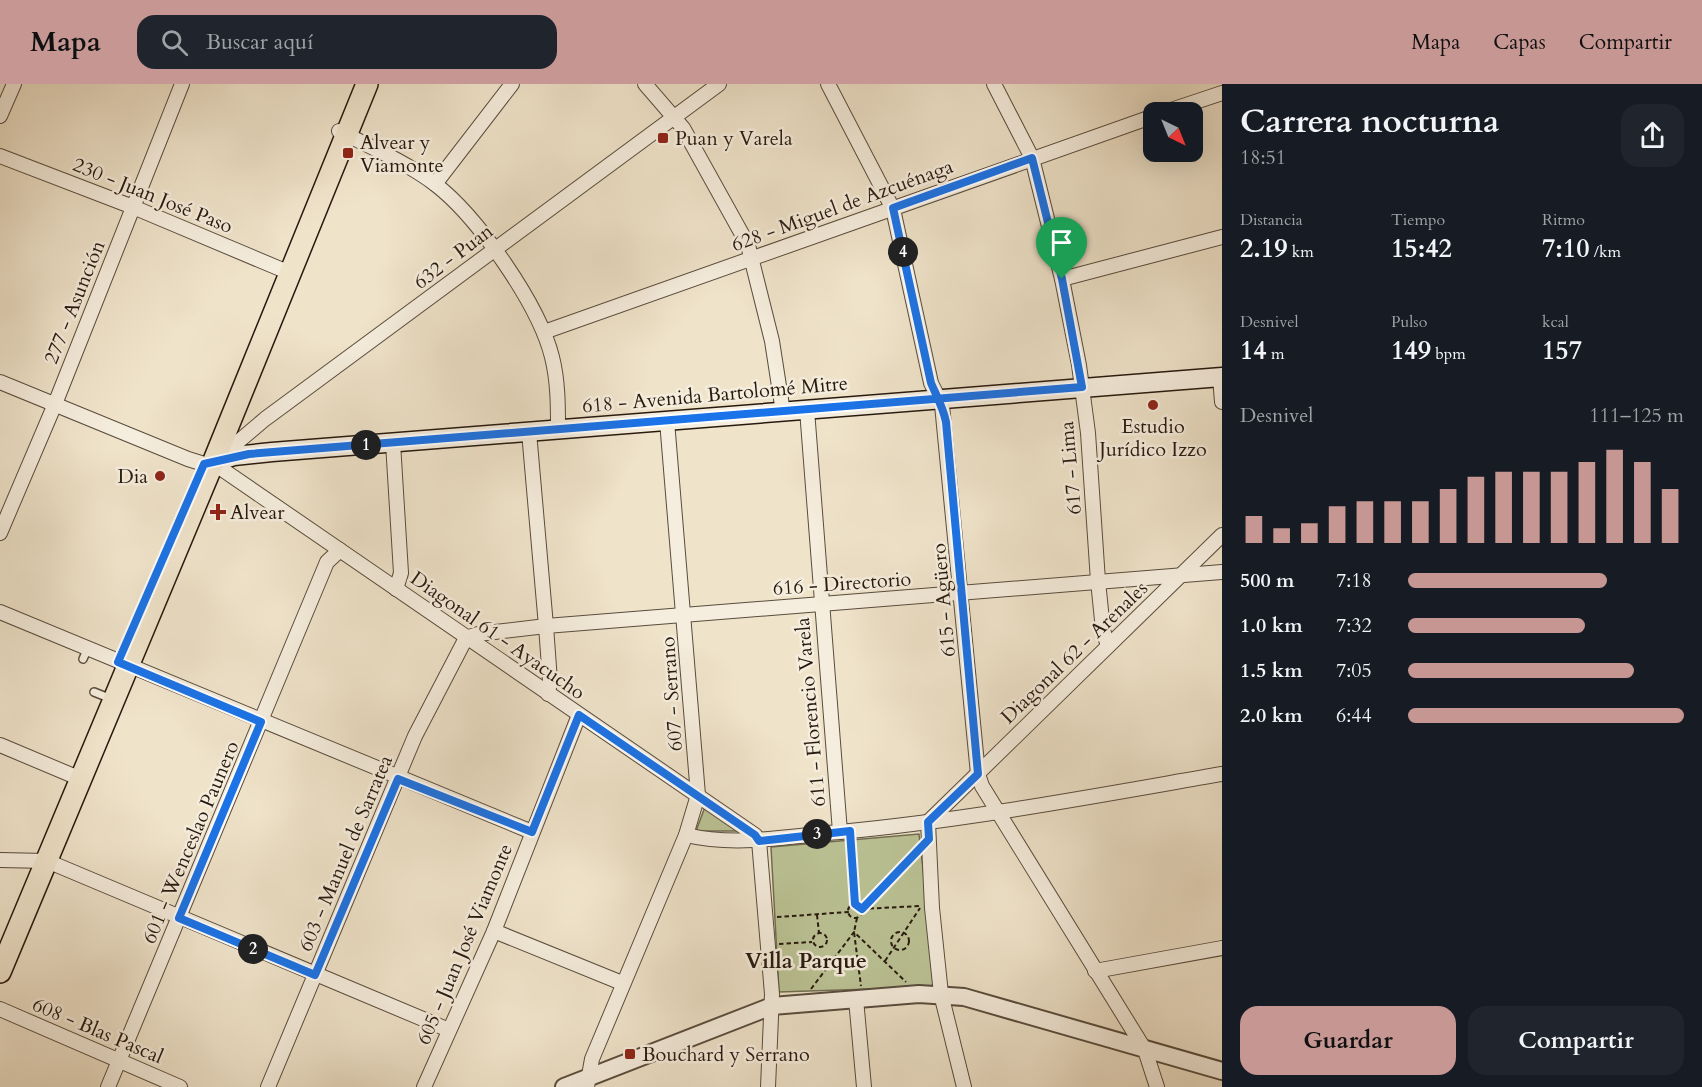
<!DOCTYPE html>
<html lang="es">
<head>
<meta charset="utf-8">
<style>
  body { margin:0; font-family:Cardo,serif; background:#20242c; color:#f1f3f6; height:100vh; display:flex; flex-direction:column; font-size:22px; white-space:nowrap }
  * { box-sizing:border-box; margin:0 }
  p { font-size:20px; color:#9ea1a6 }
  .icon { flex:none; width:33px; height:33px; fill:none; stroke:currentColor; stroke-width:2; stroke-linecap:round; stroke-linejoin:round }
  .map { position:relative; flex:1; overflow:hidden }
  .drawer { display:flex; flex-direction:column; background:#171b24; width:480px }
  .drawer>* { flex:none }
  .needle { width:39px; rotate:137deg }
  .tools { position:absolute; left:1143px; top:18px; display:grid; gap:12px }
  .tools a { display:grid; place-items:center; width:60px; height:60px; border-radius:12px; background:#171b24; box-shadow:0 6px 24px #0002; font-size:30px }
  .pin { position:absolute; display:grid; place-items:center; width:51px; height:51px; color:#fff; margin:-62px -26px; border-radius:50% 50% 50% 0; rotate:-45deg; box-shadow:0 0 6px #0007 }
  .pin .icon { rotate:45deg }
  .km { position:absolute; width:30px; height:30px; margin:-15px; border-radius:50%; background:#222; color:#fff; font-size:16px; line-height:30px; text-align:center }
  .round { display:grid; place-items:center; flex:none; width:63px; height:63px; border-radius:18px; background:#20242c }
  .head { display:flex; align-items:center; justify-content:space-between; height:102px; padding:0 18px }
  h1 { font-size:33px; font-weight:800; line-height:45px }
  .metrics { display:grid; grid-template-columns:repeat(3,1fr); gap:9px; height:102px; padding:6px 18px }
  .metrics div { display:grid; align-content:center }
  .metrics b { font-size:26px; font-weight:800 }
  .metrics small { font-size:16px; font-weight:400 }
  .metrics p { font-size:16px }
  .chart { height:168px; padding:12px 18px }
  .chart p { display:flex; justify-content:space-between }
  .chart svg { width:100%; height:108px; margin-top:6px; stroke:#c59692; stroke-width:6 }
  .action { display:flex; gap:12px; margin-top:auto; padding:12px 18px }
  .action a { flex:1; height:69px; border-radius:18px; background:#c59692; color:#111; font-size:24px; font-weight:800; line-height:69px; text-align:center }
  .action a+a { background:#20242c; color:#f1f3f6 }
  ul { padding:0 18px; list-style:none; font-size:20px }
  li { display:grid; grid-template-columns:96px 72px 1fr; align-items:center; height:45px }
  li i { height:15px; border-radius:8px; background:#c59692 }
  header { display:flex; align-items:center; gap:36px; box-sizing:border-box; height:84px; padding:0 30px; background:#c59692; color:#111 }
  header strong { font-size:28px }
  nav { display:flex; gap:33px; margin-inline-start:auto; font-size:21px }
  .search { width:420px; height:54px; background:#20242c; display:flex; align-items:center; gap:15px; box-sizing:border-box; padding:0 21px; border-radius:18px; color:#9ea1a6; font-size:22px }
  main { display:flex; flex:1; min-height:0 }
  .map>svg:first-child { display:block }
  .green { fill:#bbc395; stroke:#716e52; stroke-width:1.5 }
  .lines { fill:none; stroke-linecap:round; stroke-linejoin:round }
  .service-casing { stroke:#594c3d; stroke-width:10 }
  .minor-casing { stroke:#594c3d; stroke-width:16 }
  .tertiary-casing { stroke:#594c3d; stroke-width:20 }
  .secondary-casing { stroke:#27190e; stroke-width:21 }
  .primary-casing { stroke:#27190e; stroke-width:24 }
  .path { stroke:#27190e; stroke-width:2; stroke-dasharray:4.5 3; stroke-linecap:butt }
  .service { stroke:#f5eddd; stroke-width:7 }
  .minor { stroke:#f5eddd; stroke-width:14 }
  .tertiary { stroke:#f5eddd; stroke-width:16 }
  .secondary { stroke:#f5eddd; stroke-width:18 }
  .primary { stroke:#efe3ca; stroke-width:21 }
  .route-casing { stroke:#fff; stroke-width:12 }
  .route { stroke:#1a73e8; stroke-width:8 }
  .poi-dot { fill:#8f2418; stroke:#f5eddd; stroke-width:2 }
  .labels { text-anchor:middle; stroke-width:5; stroke-linejoin:round; paint-order:stroke }
  .poi-label { font-size:20px; fill:#27190e; stroke:#f5eddd; text-anchor:start }
  .street-label { font-size:20px; fill:#27190e; stroke:#f5eddd }
  .quarter-label { font-size:22px; font-weight:bold; fill:#27190e; stroke:#f5eddd }
</style>
</head>
<body>
<header>
<strong>Mapa</strong>
<div class="search"><svg class="icon" aria-label="search" viewBox="0 0 24 24"><circle cx="10" cy="10" r="6"/><path d="M15 15l6 6"/></svg>Buscar aquí</div>
<nav><a>Mapa</a><a>Capas</a><a>Compartir</a></nav>
</header>
<main>
<div class="map">
<svg width="1222" height="1003" viewBox="0 0 1222 1003">
  <rect width="100%" height="100%" fill="#efe3ca"/>
  <filter id="stains"><feTurbulence type="fractalNoise" baseFrequency=".00333" numOctaves="4"/><feColorMatrix values="0 0 0 0 .2 0 0 0 0 .09 0 0 0 0 .02 0 0 0 .5 -.17"/></filter>
  <radialGradient id="worn" r=".72"><stop offset=".6" stop-color="#630" stop-opacity="0"/><stop offset="1" stop-color="#630" stop-opacity=".3"/></radialGradient>
  <g class="green">
    <polygon points="705,723 741,747 696,747"/>
    <polygon points="919,750 936,895 931,903 779,908 771,763"/>
  </g>
  <g class="lines">
    <defs>
      <g id="service">
        <polyline points="83,575 87,566"/>
        <polyline points="94,608 104,612"/>
      </g>
      <g id="minor">
        <polyline points="645,0 683,44 748,161 772,257 783,328"/>
        <polyline points="719,0 265,335 213,379 755,751 759,757 772,910 768,1003"/>
        <polyline points="828,0 893,125 931,299 942,321 978,690 982,702 1145,966 1157,1003"/>
        <polyline points="994,0 1032,74 1062,195 1079,281 1088,349 1098,497 1103,546 1108,562"/>
        <polyline points="1165,28 1222,9"/>
        <polyline points="0,32 14,0"/>
        <path d="M339,47C371,63 407,79 435,100C478,133 539,221 552,273C558,297 558,321 558,345"/>
        <polyline points="0,72 133,123 290,189"/>
        <polyline points="435,100 512,0"/>
        <polyline points="1062,195 1222,153"/>
        <polyline points="544,248 1154,32"/>
        <polyline points="1220,293 1222,318"/>
        <polyline points="0,298 188,375 204,380"/>
        <polyline points="807,326 840,748"/>
        <polyline points="529,348 546,542 550,597 548,610"/>
        <polyline points="393,359 401,489 396,505"/>
        <polyline points="0,449 55,320 182,0"/>
        <polyline points="0,528 532,748"/>
        <polyline points="0,661 81,695"/>
        <path d="M686,751C737,763 789,752 840,748C968,736 1095,712 1222,690"/>
        <polyline points="0,776 47,777 449,946"/>
        <polyline points="494,847 622,899"/>
        <polyline points="1095,887 1222,864"/>
        <polyline points="856,915 864,1003"/>
        <polyline points="0,925 180,1003"/>
        <polyline points="108,1003 327,478 340,466"/>
        <polyline points="268,1003 415,652 466,554 478,550 546,542 1222,488"/>
        <polyline points="424,1003 494,847 579,631"/>
        <polyline points="587,1003 592,975 686,751 698,711 667,337"/>
        <polyline points="964,1003 941,910 932,824 928,738 1222,451"/>
      </g>
      <polyline id="tertiary" points="564,1003 772,922 919,910 964,913 1222,987"/>
      <polyline id="secondary" points="213,379 234,372 272,368 1222,293"/>
      <polyline id="primary" points="0,888 213,379 367,0"/>
    </defs>
    <use href="#service" class="service-casing"/>
    <use href="#minor" class="minor-casing"/>
    <use href="#tertiary" class="tertiary-casing"/>
    <use href="#secondary" class="secondary-casing"/>
    <use href="#primary" class="primary-casing"/>
    <g class="path">
      <polyline points="850,757 855,820"/>
      <circle cx="855" cy="827" r="7"/>
      <polyline points="862,825 918,766"/>
      <polyline points="862,825 919,822"/>
      <polyline points="817,831 819,849"/>
      <polyline points="777,833 849,828"/>
      <polyline points="857,834 854,848 861,902"/>
      <circle cx="900" cy="857" r="9"/>
      <circle cx="820" cy="856" r="7"/>
      <polyline points="779,860 812,858"/>
      <polyline points="885,877 920,824"/>
      <polyline points="811,905 854,848 906,898"/>
    </g>
    <use href="#service" class="service"/>
    <use href="#minor" class="minor"/>
    <use href="#tertiary" class="tertiary"/>
    <use href="#secondary" class="secondary"/>
    <use href="#primary" class="primary"/>
  </g>
  <g class="lines">
    <defs>
      <path id="route" d="M1062,195L1082,303L249,370L204,380L118,578L261,638L179,834L315,891L398,695L532,748L579,631L755,751L759,757L850,747L855,820L862,825L929,755L928,738L978,690L946,338C943,323 937,313 931,299L893,124L1032,74L1062,195"/>
    </defs>
    <use href="#route" class="route-casing"/>
    <use href="#route" class="route"/>
  </g>
  <g class="poi-dot">
    <rect x="657" y="48" width="12" height="12" rx="3"/>
    <rect x="342" y="63" width="12" height="12" rx="3"/>
    <circle cx="1153" cy="321" r="6"/>
    <circle cx="160" cy="392" r="6"/>
    <path d="M215 419h6v6h6v6h-6v6h-6v-6h-6v-6h6z"/>
    <rect x="624" y="964" width="12" height="12" rx="3"/>
  </g>
  <g class="labels">
    <g class="poi-label">
      <text x="675" y="61">Puan y Varela</text>
      <text x="360" y="65">Alvear y<tspan x="360" dy="23">Viamonte</tspan></text>
      <text x="1153" y="349" text-anchor="middle">Estudio<tspan x="1153" dy="23">Jurídico Izzo</tspan></text>
      <text x="148" y="399" text-anchor="end">Dia</text>
      <text x="230" y="435">Alvear</text>
      <text x="642" y="977">Bouchard y Serrano</text>
    </g>
    <g class="street-label">
      <text transform="translate(153 111) rotate(22)" y="7">230 - Juan José Paso</text>
      <text transform="translate(842 121) rotate(-20)" y="7">628 - Miguel de Azcuénaga</text>
      <text transform="translate(453 172) rotate(-37)" y="7">632 - Puan</text>
      <text transform="translate(74 218) rotate(-68)" y="7">277 - Asunción</text>
      <text transform="translate(715 310) rotate(-5)" y="7">618 - Avenida Bartolomé Mitre</text>
      <text transform="translate(1070 384) rotate(-95)" y="7">617 - Lima</text>
      <text transform="translate(842 499) rotate(-4)" y="7">616 - Directorio</text>
      <text transform="translate(943 516) rotate(-95)" y="7">615 - Agüero</text>
      <text transform="translate(498 551) rotate(35)" y="7">Diagonal 61 - Ayacucho</text>
      <text transform="translate(1074 568) rotate(-44)" y="7">Diagonal 62 - Arenales</text>
      <text transform="translate(671 610) rotate(-94)" y="7">607 - Serrano</text>
      <text transform="translate(810 628) rotate(-95)" y="7">611 - Florencio Varela</text>
      <text transform="translate(190 758) rotate(-67)" y="7">601 - Wenceslao Paunero</text>
      <text transform="translate(345 769) rotate(-67)" y="7">603 - Manuel de Sarratea</text>
      <text transform="translate(464 860) rotate(-67)" y="7">605 - Juan José Viamonte</text>
      <text transform="translate(98 946) rotate(23)" y="7">608 - Blas Pascal</text>
    </g>
    <g class="quarter-label">
      <text x="806" y="884">Villa Parque</text>
    </g>
  </g>
  <rect width="100%" height="100%" filter="url(#stains)"/>
  <rect width="100%" height="100%" fill="url(#worn)"/>
</svg>
<div class="tools">
<a><svg class="needle" viewBox="-14 -14 28 28"><path d="M0-13l5 13h-10z" fill="#e53935"/><path d="M0 13l5-13h-10z" fill="#9ea1a6"/></svg></a>
</div>
<div class="pin" style="left:1062px;top:195px;background:#1e9e55"><svg class="icon" aria-label="arrive" viewBox="0 0 24 24"><path d="M6 21V4h12l-3 4 3 4H6"/></svg></div>
<b class="km" style="left:366px;top:361px">1</b>
<b class="km" style="left:253px;top:865px">2</b>
<b class="km" style="left:817px;top:750px">3</b>
<b class="km" style="left:903px;top:168px">4</b>
</div>
<section class="drawer">
<div class="head"><div><h1>Carrera nocturna</h1><p>18:51</p></div><a class="round"><svg class="icon" aria-label="share" viewBox="0 0 24 24"><path d="M12 15V3M7 8l5-5 5 5M5 13v7h14v-7"/></svg></a></div>
<div class="metrics">
<div><p>Distancia</p><b>2.19<small> km</small></b></div>
<div><p>Tiempo</p><b>15:42</b></div>
<div><p>Ritmo</p><b>7:10<small> /km</small></b></div>
</div>
<div class="metrics">
<div><p>Desnivel</p><b>14<small> m</small></b></div>
<div><p>Pulso</p><b>149<small> bpm</small></b></div>
<div><p>kcal</p><b>157</b></div>
</div>
<div class="chart"><p><span>Desnivel</span>111–125 m</p>
<svg viewBox="0 0 160 44" preserveAspectRatio="none"><path d="M5 44V33M15 44V38M25 44V36M35 44V29M45 44V27M55 44V27M65 44V27M75 44V22M85 44V17M95 44V15M105 44V15M115 44V15M125 44V11M135 44V6M145 44V11M155 44V22"/></svg>
</div>
<ul>
<li><b>500 m</b>7:18<i style="width:72%"></i></li>
<li><b>1.0 km</b>7:32<i style="width:64%"></i></li>
<li><b>1.5 km</b>7:05<i style="width:82%"></i></li>
<li><b>2.0 km</b>6:44<i style="width:100%"></i></li>
</ul>
<div class="action"><a>Guardar</a><a>Compartir</a></div>
</section>
</main>
</body>
</html>
